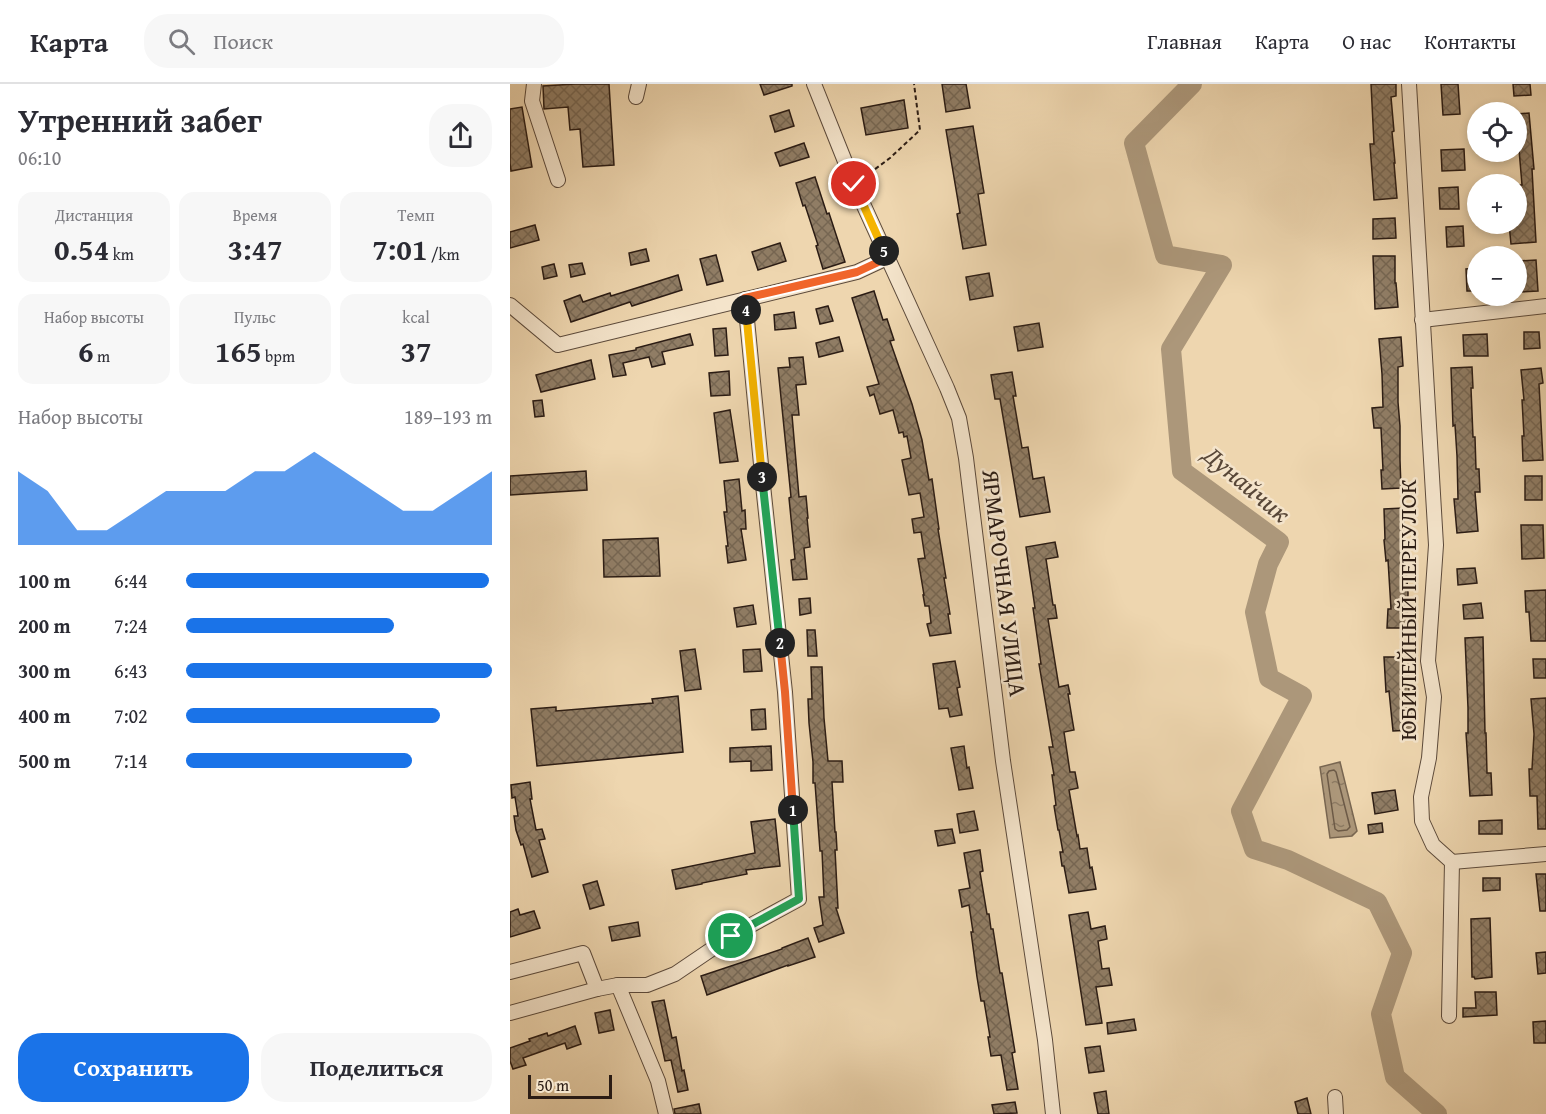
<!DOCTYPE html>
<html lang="ru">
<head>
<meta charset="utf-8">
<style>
  body { margin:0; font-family:"Gentium Book Plus",serif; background:#f7f7f7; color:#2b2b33; height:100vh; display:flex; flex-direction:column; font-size:22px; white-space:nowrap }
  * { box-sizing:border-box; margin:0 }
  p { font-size:20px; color:#7c7c81 }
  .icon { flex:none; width:33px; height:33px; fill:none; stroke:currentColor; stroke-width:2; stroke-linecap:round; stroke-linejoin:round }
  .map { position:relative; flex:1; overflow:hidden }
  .details { display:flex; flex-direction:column; background:#fff; width:510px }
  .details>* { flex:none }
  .controls { position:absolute; left:957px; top:18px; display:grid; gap:12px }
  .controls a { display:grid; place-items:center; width:60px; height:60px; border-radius:50%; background:#fff; box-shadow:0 3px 9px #0003; font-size:30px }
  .scale { position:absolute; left:18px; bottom:15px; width:84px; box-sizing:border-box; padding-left:6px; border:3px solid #2b1c14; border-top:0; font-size:16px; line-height:21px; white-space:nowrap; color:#2b1c14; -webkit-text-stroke:4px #f4e4cb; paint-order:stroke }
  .pin { position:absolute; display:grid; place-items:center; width:51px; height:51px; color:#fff; margin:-26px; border:3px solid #fff; border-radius:50%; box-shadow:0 2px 6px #0007 }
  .km { position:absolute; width:30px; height:30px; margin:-15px; border-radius:50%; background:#222; color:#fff; font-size:16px; line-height:30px; text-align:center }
  .round { display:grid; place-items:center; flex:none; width:63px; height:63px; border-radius:24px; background:#f7f7f7 }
  .headline { display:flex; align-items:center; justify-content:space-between; height:102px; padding:0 18px }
  h1 { font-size:33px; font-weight:700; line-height:45px }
  .metrics { display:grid; grid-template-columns:repeat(3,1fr); gap:9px; height:102px; padding:6px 18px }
  .metrics div { display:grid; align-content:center; border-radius:15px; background:#f7f7f7; text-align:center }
  .metrics b { font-size:30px; font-weight:700 }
  .metrics small { font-size:16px; font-weight:400 }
  .metrics p { font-size:16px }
  .chart { height:168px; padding:12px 18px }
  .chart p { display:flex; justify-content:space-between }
  .chart svg { width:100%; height:108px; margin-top:6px; fill:#1a73e8; opacity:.7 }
  .button { display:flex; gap:12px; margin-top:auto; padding:12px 18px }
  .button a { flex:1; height:69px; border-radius:24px; background:#1a73e8; color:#fff; font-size:24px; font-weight:700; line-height:69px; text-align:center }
  .button a+a { background:#f7f7f7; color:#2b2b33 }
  ul { padding:0 18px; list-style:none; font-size:20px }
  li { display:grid; grid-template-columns:96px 72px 1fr; align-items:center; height:45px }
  li i { height:15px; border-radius:8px; background:#1a73e8 }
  header { display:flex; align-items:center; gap:36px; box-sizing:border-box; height:84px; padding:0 30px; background:#fff; border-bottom:2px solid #e1e1e2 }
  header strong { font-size:28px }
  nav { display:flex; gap:33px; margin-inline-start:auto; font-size:21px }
  .search { width:420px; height:54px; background:#f7f7f7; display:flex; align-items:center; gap:15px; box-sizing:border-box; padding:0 21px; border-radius:24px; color:#7c7c81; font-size:22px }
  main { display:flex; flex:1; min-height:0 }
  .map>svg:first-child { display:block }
  .water { fill:url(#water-ripples); stroke:#786651; stroke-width:1.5 }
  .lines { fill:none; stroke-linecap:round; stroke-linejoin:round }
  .shore { stroke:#6c5a47; stroke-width:1.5 }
  .river { stroke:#ac977a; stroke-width:20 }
  .building { fill:url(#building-cross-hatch); stroke:#2b1c14; stroke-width:1.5 }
  .minor-casing { stroke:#5c4a3b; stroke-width:16 }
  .path { stroke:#2b1c14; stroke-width:2; stroke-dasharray:4.5 3; stroke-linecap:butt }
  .minor { stroke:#f4e4cb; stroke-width:14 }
  .split-1-casing { stroke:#fff; stroke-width:12 }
  .split-2-casing { stroke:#fff; stroke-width:12 }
  .split-3-casing { stroke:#fff; stroke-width:12 }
  .split-4-casing { stroke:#fff; stroke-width:12 }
  .split-5-casing { stroke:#fff; stroke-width:12 }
  .split-6-casing { stroke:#fff; stroke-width:12 }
  .split-1 { stroke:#22a559; stroke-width:8 }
  .split-2 { stroke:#f0652b; stroke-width:8 }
  .split-3 { stroke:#22a559; stroke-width:8 }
  .split-4 { stroke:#f5b400; stroke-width:8 }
  .split-5 { stroke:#f0652b; stroke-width:8 }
  .split-6 { stroke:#f5b400; stroke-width:8 }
  .labels { text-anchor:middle; stroke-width:5; stroke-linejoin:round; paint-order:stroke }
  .street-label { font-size:24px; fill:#2b1c14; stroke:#f4e4cb }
  .water-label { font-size:26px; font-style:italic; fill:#584738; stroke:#f4e4cb }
</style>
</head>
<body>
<header>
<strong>Карта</strong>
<div class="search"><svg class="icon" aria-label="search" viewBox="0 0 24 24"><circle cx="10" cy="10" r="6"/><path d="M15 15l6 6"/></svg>Поиск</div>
<nav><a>Главная</a><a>Карта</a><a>О нас</a><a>Контакты</a></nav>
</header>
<main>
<section class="details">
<div class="headline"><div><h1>Утренний забег</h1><p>06:10</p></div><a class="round"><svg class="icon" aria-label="share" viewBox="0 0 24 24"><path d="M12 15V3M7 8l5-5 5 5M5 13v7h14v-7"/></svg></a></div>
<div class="metrics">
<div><p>Дистанция</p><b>0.54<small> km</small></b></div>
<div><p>Время</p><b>3:47</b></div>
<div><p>Темп</p><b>7:01<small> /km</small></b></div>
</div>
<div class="metrics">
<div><p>Набор высоты</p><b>6<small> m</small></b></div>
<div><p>Пульс</p><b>165<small> bpm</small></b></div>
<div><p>kcal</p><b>37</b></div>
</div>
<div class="chart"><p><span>Набор высоты</span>189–193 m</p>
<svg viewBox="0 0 160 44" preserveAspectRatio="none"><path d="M0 44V14L10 22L20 38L30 38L40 30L50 22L60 22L70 22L80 14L90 14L100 6L110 14L120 22L130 30L140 30L150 22L160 14V44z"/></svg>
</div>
<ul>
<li><b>100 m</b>6:44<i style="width:99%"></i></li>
<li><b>200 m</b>7:24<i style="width:68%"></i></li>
<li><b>300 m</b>6:43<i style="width:100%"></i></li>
<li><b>400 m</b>7:02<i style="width:83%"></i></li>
<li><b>500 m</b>7:14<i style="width:74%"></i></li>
</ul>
<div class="button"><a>Сохранить</a><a>Поделиться</a></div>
</section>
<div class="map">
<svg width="1036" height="1030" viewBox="0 0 1036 1030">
  <defs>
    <pattern id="water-ripples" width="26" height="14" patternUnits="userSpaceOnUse" patternTransform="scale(1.5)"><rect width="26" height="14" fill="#ac977a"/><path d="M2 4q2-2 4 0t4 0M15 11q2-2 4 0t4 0" fill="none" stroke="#8c7a63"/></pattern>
    <pattern id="building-cross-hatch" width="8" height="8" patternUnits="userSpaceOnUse" patternTransform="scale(1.5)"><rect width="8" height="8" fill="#907d65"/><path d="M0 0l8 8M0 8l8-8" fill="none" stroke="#766652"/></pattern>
  </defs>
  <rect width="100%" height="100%" fill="#eed6af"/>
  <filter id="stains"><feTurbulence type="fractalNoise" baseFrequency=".00333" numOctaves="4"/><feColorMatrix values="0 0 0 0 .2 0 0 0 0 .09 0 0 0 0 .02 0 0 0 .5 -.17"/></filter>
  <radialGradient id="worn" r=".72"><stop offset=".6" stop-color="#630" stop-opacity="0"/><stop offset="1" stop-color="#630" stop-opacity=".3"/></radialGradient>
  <polygon class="water" points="830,678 847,747 842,752 820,754 810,683"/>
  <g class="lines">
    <polygon class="shore" points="824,686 826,688 840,743 837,746 828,747 825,745 817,690 819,687"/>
    <polyline class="river" points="682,0 624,59 655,171 712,181 661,265 672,387 769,458 758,480 745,528 759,594 792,612 731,727 744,765 778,776 867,818 892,869 871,930 885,993 927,1030"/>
  </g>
  <g class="building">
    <polygon points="65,0 99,0 104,81 73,83 70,45 60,46 58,23 34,25 33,2"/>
    <polygon points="250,0 282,0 282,2 254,11"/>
    <polygon points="432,0 456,0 460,24 436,28"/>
    <polygon points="861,0 886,0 886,12 881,13 884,47 882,48 885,79 884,79 887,114 864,116 860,60 864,60"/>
    <polygon points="931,0 948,0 950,30 933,31"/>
    <polygon points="1003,0 1020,0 1021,11 1004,12"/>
    <polygon points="394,16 398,44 356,51 351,24"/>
    <polygon points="12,23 22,83 1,87 0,79 0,25"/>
    <polygon points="279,26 284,42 265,48 260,32"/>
    <polygon points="1019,29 1024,85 1022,85 1026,158 1001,160 999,140 1006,140 1006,134 1008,133 1006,101 1012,101 1006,30"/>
    <polygon points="463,42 474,109 468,110 476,161 453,165 447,130 450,129 436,46"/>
    <polygon points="294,59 299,73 270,82 265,69"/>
    <polygon points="954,65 955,86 932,87 931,66"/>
    <polygon points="305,93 317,130 319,129 335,178 313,185 306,162 308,161 295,121 293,122 286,99"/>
    <polygon points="948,103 949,125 930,125 929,104"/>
    <polygon points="885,134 886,154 863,155 863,135"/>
    <polygon points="25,141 29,156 0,164 0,148"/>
    <polygon points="953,142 954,162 937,163 936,143"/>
    <polygon points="270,159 276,177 248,186 242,168"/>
    <polygon points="136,165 139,177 121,181 119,169"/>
    <polygon points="206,171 213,197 197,201 190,175"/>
    <polygon points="863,172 885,172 885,199 886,199 888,223 865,225"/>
    <polygon points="1026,176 1028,207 1010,208 1008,177"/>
    <polygon points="72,179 75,190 61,193 59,181"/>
    <polygon points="44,180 47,192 34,195 32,183"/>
    <polygon points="968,184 968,207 957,207 956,185"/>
    <polygon points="479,189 483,212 460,216 456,193"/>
    <polygon points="168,191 172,206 122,222 120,218 61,238 54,217 70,211 73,218 100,209 101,212"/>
    <polygon points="364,207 373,236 377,235 384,256 380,257 402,320 412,356 419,396 422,395 429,445 428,445 436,494 434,494 440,530 438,530 441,549 420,552 417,540 421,539 419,522 415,522 413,511 414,511 408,475 415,474 411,448 404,449 402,435 414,433 410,409 399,411 392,376 401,374 397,352 394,353 393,348 389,349 383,326 370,330 364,310 360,312 357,303 369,300 342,214"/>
    <polygon points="318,222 323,237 310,240 306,225"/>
    <polygon points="284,228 286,244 265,246 264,231"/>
    <polygon points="529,239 533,263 508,267 504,243"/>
    <polygon points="216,244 218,271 205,272 203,245"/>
    <polygon points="1014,248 1029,248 1030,264 1014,265"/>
    <polygon points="180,250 183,261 152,268 155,280 142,283 139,273 113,279 116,291 103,293 99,271 126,266 126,264"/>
    <polygon points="977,250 978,272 954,272 953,251"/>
    <polygon points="329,253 333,267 309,273 306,259"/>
    <polygon points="891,253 893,282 888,283 888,318 890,342 890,376 891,404 872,405 871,386 873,386 871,344 864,344 862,324 873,323 872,290 869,255"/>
    <polygon points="293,273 296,300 286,301 289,331 282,331 289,413 296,412 298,434 297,434 300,463 294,464 297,495 283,496 281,476 285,475 279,414 281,413 268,284 280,283 279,274"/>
    <polygon points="81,276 85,295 31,308 26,291"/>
    <polygon points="962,283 963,304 961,304 963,353 965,353 966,385 969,385 970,408 965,408 968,447 947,449 944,415 948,415 947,372 945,341 943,342 941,284"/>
    <polygon points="1031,284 1033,299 1029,300 1033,376 1013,377 1012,352 1014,352 1012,316 1014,316 1011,286"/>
    <polygon points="219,287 220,311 201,312 199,289"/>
    <polygon points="502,288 506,312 503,312 512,364 518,363 523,395 534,393 540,428 510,433 490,315 485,315 481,291"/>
    <polygon points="32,316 34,332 25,333 23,317"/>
    <polygon points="220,326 228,377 210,379 204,329"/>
    <polygon points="76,387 77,406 0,411 0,392"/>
    <rect x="1015" y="392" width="17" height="24"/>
    <polygon points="229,395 232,427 235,426 236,445 231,445 236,476 218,479 216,462 218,462 214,428 217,428 214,397"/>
    <polygon points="893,424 894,444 893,444 898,509 897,544 877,544 878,525 881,525 878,476 876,477 874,456 875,455 874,425"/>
    <polygon points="1011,441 1033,441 1034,474 1012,475"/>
    <polygon points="148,454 150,492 94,493 93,456"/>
    <polygon points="545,458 548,473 536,475 543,521 545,521 547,534 538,535 549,603 558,601 560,610 558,610 564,646 554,648 560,688 565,688 568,704 559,706 567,752 568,751 570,765 577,764 580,784 582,783 586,805 559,809 554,782 552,782 550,768 553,768 549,746 548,746 544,722 546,721 542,691 544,691 539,663 543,663 529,580 531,580 523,524 525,524 516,463"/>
    <polygon points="965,484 967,499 948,501 947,485"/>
    <polygon points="1036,506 1036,557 1021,557 1019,528 1016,528 1015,507"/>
    <polygon points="300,514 301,529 290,531 289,515"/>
    <polygon points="971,519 973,534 954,535 953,521"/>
    <polygon points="243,521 246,540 227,543 224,524"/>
    <polygon points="297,546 305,546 307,572 298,572"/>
    <polygon points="973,553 975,649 976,649 977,689 981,689 982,711 960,712 956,649 958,649 958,624 955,554"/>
    <polygon points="185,565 191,605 175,607 170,567"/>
    <polygon points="250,565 252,587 234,588 233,566"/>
    <polygon points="874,573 898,573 899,607 903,646 883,647 879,607 876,608"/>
    <polygon points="1023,575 1036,575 1036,594 1024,594"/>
    <polygon points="445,577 450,603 447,604 452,631 440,633 438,624 429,625 423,580"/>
    <polygon points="301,583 312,583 314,634 318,677 332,677 333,698 322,698 325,748 326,748 327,766 325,766 328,824 326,824 334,849 309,858 304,844 313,841 309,813 314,813 312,767 310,767 305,699 303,699 303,678 299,639 298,615 302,615"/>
    <polygon points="168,612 173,668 27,682 21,625 46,623 46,627 143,619 142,615"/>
    <polygon points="1036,614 1036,745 1028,745 1027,712 1020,712 1019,685 1022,685 1024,650 1021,615"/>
    <polygon points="255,625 256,645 242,646 241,626"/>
    <polygon points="261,662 262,686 241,687 241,677 220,678 220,664"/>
    <polygon points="454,662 457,684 459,683 463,704 449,706 441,664"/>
    <polygon points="20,698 22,715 20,715 26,746 32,745 35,755 29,756 38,788 22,793 13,760 11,761 6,746 4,732 8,732 5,713 2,714 1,701"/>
    <polygon points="885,706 888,726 865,730 862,709"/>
    <polygon points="464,727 468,746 450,749 447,730"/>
    <polygon points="265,735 270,782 236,786 237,790 192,799 192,800 166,805 162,786 245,769 241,738"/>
    <polygon points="992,736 992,750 969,750 969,737"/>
    <polygon points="872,739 873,748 859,750 858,741"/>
    <polygon points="442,745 445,759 428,762 425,747"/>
    <polygon points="470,766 473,787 470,788 477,830 479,830 481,845 483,845 490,889 492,889 505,968 502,969 508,1005 497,1006 491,971 481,972 478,953 480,953 474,917 471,917 467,893 461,848 463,848 459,821 452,823 449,806 460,804 454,769"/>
    <polygon points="1026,790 1036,790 1036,827 1030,827"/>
    <polygon points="973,794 990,794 990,806 973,807"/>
    <polygon points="87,797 94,821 80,825 73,801"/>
    <polygon points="8,825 10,831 24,827 30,844 0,853 0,828"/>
    <polygon points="578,828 581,845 595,842 597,855 588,857 592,885 599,884 602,901 586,903 592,939 576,941 559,831"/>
    <polygon points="980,834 982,893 965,895 964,893 962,893 961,835"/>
    <polygon points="128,838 130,852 102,857 99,843"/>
    <polygon points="298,854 305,873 278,882 278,881 197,911 191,892 272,865 272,864"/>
    <polygon points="1036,868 1036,889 1028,890 1026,869"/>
    <polygon points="965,908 986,908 987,931 953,933 953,924 966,924"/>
    <polygon points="154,916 162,954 166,953 172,987 174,986 178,1006 168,1008 161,976 155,977 142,918"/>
    <polygon points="100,926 104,946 89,949 85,929"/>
    <polygon points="624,935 626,946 598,950 597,939"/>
    <polygon points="1036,937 1036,959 1024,959 1023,938"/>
    <polygon points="65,942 71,960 57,965 55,959 13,974 16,981 3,985 0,977 0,964 20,957 19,955 37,949 38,952"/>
    <polygon points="590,962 594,987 579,989 575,964"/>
    <polygon points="596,1007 599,1030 588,1030 584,1009"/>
    <polygon points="797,1014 801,1030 788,1030 785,1018"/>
    <polygon points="505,1018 507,1029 484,1030 482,1021"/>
    <polygon points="189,1020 191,1030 165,1030 164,1025"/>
  </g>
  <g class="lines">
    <defs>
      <g id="minor">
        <polyline points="24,0 22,17 48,96"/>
        <polyline points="304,0 344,100 437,304 449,334 456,374 493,677 535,956 543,1030"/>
        <polyline points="899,0 926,461 918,577 924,613 919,674 911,713 912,737 923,761 942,778 939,932"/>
        <polyline points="126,13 129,0"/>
        <polyline points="0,221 48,261 347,188 377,174"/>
        <polyline points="912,236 1036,222"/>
        <polyline points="942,778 1036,770"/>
        <polyline points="0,888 73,869 87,905"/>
        <polyline points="108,901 148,997 156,1030"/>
        <polyline points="0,929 87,905 108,901 137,901 165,890 221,852 289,815 275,608 253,401 235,215"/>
        <polyline points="825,1013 826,1030"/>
      </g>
    </defs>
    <use href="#minor" class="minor-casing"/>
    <polyline class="path" points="353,94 380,74 410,46 404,0"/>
    <use href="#minor" class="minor"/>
  </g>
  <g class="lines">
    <defs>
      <polyline id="split-1" points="221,852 289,815 283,726"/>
      <polyline id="split-2" points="270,559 275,608 283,726"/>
      <polyline id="split-3" points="252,393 270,559"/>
      <polyline id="split-4" points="236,226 252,393"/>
      <polyline id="split-5" points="236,226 235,214 347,188 377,174 374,167"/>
      <polyline id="split-6" points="344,100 374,167"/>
    </defs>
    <use href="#split-1" class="split-1-casing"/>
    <use href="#split-2" class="split-2-casing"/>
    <use href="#split-3" class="split-3-casing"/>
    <use href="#split-4" class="split-4-casing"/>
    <use href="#split-5" class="split-5-casing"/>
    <use href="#split-6" class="split-6-casing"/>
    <use href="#split-1" class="split-1"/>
    <use href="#split-2" class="split-2"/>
    <use href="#split-3" class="split-3"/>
    <use href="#split-4" class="split-4"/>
    <use href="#split-5" class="split-5"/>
    <use href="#split-6" class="split-6"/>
  </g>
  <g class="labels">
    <g class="street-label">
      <text transform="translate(494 499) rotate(83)" y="8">ЯРМАРОЧНАЯ УЛИЦА</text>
      <text transform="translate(898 526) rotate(-90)" y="8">ЮБИЛЕЙНЫЙ ПЕРЕУЛОК</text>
    </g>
    <g class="water-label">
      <text transform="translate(737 400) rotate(40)" y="9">Дунайчик</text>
    </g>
  </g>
  <rect width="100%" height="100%" filter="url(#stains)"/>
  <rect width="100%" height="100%" fill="url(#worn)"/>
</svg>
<div class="controls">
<a><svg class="icon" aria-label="locate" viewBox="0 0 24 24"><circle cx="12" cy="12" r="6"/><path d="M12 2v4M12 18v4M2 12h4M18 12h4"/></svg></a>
<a>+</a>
<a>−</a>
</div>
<div class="scale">50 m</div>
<div class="pin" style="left:221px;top:852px;background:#1e9e55"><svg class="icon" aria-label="arrive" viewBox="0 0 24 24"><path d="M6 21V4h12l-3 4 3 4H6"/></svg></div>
<div class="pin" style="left:344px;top:100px;background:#d93025"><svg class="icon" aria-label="check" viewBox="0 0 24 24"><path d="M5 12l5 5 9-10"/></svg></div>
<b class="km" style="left:283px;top:726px">1</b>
<b class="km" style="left:270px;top:559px">2</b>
<b class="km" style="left:252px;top:393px">3</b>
<b class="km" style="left:236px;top:226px">4</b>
<b class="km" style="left:374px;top:167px">5</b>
</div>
</main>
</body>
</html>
